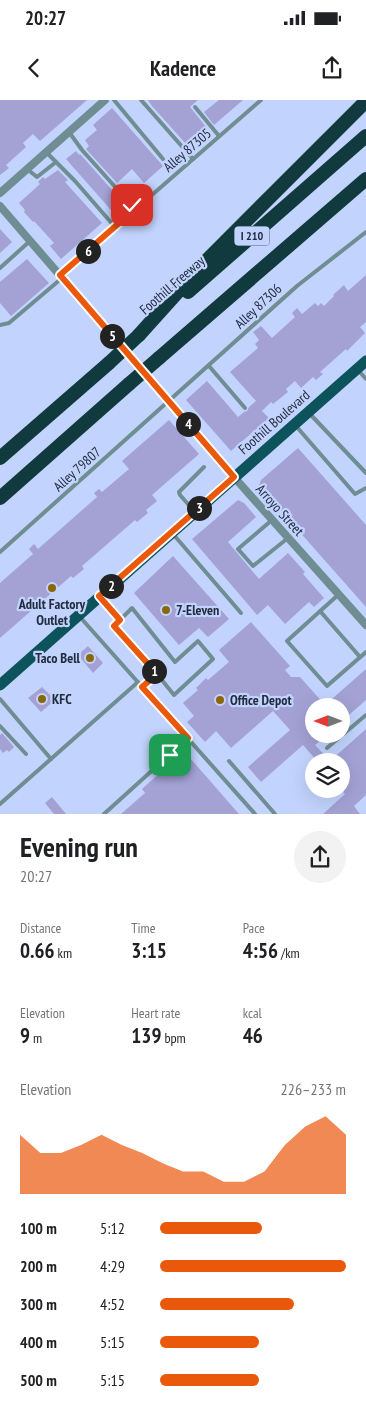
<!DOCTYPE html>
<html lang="en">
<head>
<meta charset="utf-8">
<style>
  body { margin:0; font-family:"PT Sans Narrow",sans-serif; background:#f2f2f2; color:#202124; height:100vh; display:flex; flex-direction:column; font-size:19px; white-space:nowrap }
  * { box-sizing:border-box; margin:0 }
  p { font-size:16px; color:#757577 }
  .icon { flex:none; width:28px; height:28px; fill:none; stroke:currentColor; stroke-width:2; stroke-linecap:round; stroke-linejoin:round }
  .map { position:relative; height:714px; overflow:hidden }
  .drawer { display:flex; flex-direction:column; background:#fff; flex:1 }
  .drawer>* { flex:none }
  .needle { width:32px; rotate:270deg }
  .controls { position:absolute; left:305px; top:598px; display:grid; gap:10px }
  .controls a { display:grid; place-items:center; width:45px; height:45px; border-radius:50%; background:#fff; box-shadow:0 5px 20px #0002; font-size:25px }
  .pin { position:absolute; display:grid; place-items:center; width:42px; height:42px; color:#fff; margin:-21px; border-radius:10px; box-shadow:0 2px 8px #0006 }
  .km { position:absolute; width:25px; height:25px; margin:-12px; border-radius:50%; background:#222; color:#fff; font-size:14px; line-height:25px; text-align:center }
  .round { display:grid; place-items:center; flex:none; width:52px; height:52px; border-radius:26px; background:#f2f2f2 }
  .overview { display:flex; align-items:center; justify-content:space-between; height:85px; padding:0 20px }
  h1 { font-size:28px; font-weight:700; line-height:38px }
  .metrics { display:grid; grid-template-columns:repeat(3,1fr); gap:8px; height:85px; padding:5px 20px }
  .metrics div { display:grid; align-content:center }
  .metrics b { font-size:21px; font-weight:700 }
  .metrics small { font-size:14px; font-weight:400 }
  .metrics p { font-size:14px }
  .chart { height:140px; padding:10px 20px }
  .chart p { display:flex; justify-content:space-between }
  .chart svg { width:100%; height:90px; margin-top:5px; fill:#ea580c; opacity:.7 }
  ul { padding:0 20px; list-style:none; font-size:16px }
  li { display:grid; grid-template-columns:80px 60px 1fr; align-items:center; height:38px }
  li i { height:12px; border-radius:6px; background:#ea580c }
  .status { display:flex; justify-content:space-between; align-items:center; height:35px; padding:0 25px; background:#fff; direction:ltr }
  .status svg { height:14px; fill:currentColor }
  header { display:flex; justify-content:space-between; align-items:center; height:65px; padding:0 20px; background:#fff; font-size:22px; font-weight:700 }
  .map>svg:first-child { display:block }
  .building { fill:#a4a1d5 }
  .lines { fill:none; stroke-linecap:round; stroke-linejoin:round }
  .lane { stroke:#6f8d92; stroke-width:4 }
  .street { stroke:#6f8d92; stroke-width:8 }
  .primary { stroke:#0d535b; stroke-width:11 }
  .highway { stroke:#113a3f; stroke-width:14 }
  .highway-bridge { stroke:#113a3f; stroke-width:14 }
  .route-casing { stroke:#fff; stroke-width:10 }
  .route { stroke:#ea580c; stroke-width:6 }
  .poi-dot { fill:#896907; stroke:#c2d4fd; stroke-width:2 }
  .labels { text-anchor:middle; stroke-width:4.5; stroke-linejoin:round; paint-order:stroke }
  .shield { fill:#c2d4fd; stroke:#535e78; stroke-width:1 }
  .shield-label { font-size:12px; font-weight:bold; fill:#232b3f }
  .street-label { font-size:14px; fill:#232b3f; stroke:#c2d4fd }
  .poi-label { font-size:14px; font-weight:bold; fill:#232b3f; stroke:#c2d4fd; text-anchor:start }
</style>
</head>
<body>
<div class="status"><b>20:27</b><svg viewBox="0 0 49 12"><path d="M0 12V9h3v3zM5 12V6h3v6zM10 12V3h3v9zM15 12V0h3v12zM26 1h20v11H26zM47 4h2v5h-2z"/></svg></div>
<header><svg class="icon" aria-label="back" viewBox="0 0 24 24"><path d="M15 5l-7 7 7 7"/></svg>Kadence<svg class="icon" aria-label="share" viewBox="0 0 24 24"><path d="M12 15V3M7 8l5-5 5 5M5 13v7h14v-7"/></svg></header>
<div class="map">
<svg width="366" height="714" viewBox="0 0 366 714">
  <rect width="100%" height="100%" fill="#c2d4fd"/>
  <g class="building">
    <polygon points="0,0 87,0 40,41 33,34 23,43 26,47 6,65 9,68 0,75"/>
    <polygon points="148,0 198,0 190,7 207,28 187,45 152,6"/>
    <polygon points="219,0 243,0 214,25 204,12"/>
    <polygon points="112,8 163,66 144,83 132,69 117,83 86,49 89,46 85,40 97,30 93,25"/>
    <polygon points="76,51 79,55 80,54 129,109 118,118 66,59"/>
    <polygon points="58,70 68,80 65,82 102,123 61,159 50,146 54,143 34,121 33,122 24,112 25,110 19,103 40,84 38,82 43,77 45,79"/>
    <polygon points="0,129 12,142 0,153"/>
    <polygon points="27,159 49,183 11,216 0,203 0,182"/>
    <polygon points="366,175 366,222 360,227 365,233 347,251 346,249 320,272 323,274 316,280 313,277 301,288 295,281 286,289 288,292 273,304 271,302 262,311 269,318 231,351 186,300 207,281 238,317 244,312 247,311 249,307 256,301 230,272 258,248 255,244 259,240 253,232 261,226 272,238 295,217 292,213 297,208 302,214 315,203 318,206 321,203 324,206 334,196 333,195 344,185 348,191"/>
    <polygon points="169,320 199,354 152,395 157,401 146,410 148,413 137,422 135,420 82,466 84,469 73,478 71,476 0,538 0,483 33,454 29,449 34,444 38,449 97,397 94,393 99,389 102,392 129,369 122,361"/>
    <polygon points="298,348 366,425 366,507 259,386 261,380"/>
    <polygon points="238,400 244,403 256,417 228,442 259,479 288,453 305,472 303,474 324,498 314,507 309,502 285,524 268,505 257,515 192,439"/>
    <polygon points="173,456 229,519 208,537 199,528 179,545 134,493"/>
    <polygon points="251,522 290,566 285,570 291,577 300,577 325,605 366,569 366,600 341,622 341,606 314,606 314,634 328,634 315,645 330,661 366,629 366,695 354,706 360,714 323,714 345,694 341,690 341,661 317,661 303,645 261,682 248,667 290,630 273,611 231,648 216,631 205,642 187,622 194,616 183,603 198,590 196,588 206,578 208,580 229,562 219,550"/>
    <polygon points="88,546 103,563 93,573 78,555"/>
    <polygon points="42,587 55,600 41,612 28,598"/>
    <polygon points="2,633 14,647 9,652 7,650 3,653 0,649 0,635"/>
    <polygon points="190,658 239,714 121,714 145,693 142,689 171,663 177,670"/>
    <polygon points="52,697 66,714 54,714 45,703"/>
  </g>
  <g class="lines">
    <g class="lane">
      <polyline points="114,0 163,59"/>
      <polyline points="141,0 193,59"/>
      <polyline points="195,7 219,36"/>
      <polyline points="69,32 82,50 135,109"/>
      <polyline points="46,52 75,81 115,127"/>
      <polyline points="27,69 37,77 56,62"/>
      <polyline points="0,168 30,141"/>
      <polyline points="60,175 261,0"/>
      <polyline points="0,225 9,223 62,178"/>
      <polyline points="209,266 245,308"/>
      <polyline points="358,270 366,279"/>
      <polyline points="310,314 366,373"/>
      <polyline points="296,326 355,394 366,388"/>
      <polyline points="195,412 180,395 179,392 204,367"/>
      <polyline points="272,420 238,449 253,466 288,438"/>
      <polyline points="173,434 241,513"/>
      <polyline points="0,452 297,186 366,132"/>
      <polyline points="338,495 287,541 327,586 366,552"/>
      <polyline points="100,498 120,520 114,526 157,574 142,587"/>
      <polyline points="320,511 360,557"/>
      <polyline points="80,517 255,714"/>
      <polyline points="120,520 132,508 175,562 198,541 213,559 174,595 157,574"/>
      <polyline points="0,599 51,659"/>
      <polyline points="0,626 26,654"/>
      <polyline points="327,648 366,615"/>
      <polyline points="229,661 275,714"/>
      <polyline points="0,704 138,582"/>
      <polyline points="104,714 188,638"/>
    </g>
    <g class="street">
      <polyline points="0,93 105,0"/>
      <polyline points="0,106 234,377 366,525"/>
    </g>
    <polyline class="primary" points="0,585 366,261"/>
    <g class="highway">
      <polyline points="188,192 366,36"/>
      <polyline points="139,235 202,165 366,1"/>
      <polyline points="159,258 366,79"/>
      <polyline points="0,358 109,263"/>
      <polyline points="0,398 129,284"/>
    </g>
    <g class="highway-bridge">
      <polyline points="109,263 139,235"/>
      <polyline points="129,284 159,258"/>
    </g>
  </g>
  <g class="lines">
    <defs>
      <polyline id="route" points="132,105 135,109 60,175 234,377 99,496 120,520 114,526 157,574 142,587 188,638 170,655"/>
    </defs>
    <use href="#route" class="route-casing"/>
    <use href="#route" class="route"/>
  </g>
  <g class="poi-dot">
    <circle cx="52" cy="488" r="5"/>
    <circle cx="166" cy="510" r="5"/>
    <circle cx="90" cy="558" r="5"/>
    <circle cx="42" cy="599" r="5"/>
    <circle cx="220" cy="600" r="5"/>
  </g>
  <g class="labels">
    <rect class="shield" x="234.5" y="126.5" width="35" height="19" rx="4"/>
    <g class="shield-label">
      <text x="252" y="140">I 210</text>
    </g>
    <g class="street-label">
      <text transform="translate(187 50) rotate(-41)" y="5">Alley 87305</text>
      <text transform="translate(172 185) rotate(-41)" y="5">Foothill Freeway</text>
      <text transform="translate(258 206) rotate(-43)" y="5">Alley 87306</text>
      <text transform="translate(274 322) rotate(-41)" y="5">Foothill Boulevard</text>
      <text transform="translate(77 369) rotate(-42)" y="5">Alley 79807</text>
      <text transform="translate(280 410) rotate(48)" y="5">Arroyo Street</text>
    </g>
    <g class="poi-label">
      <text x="52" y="509" text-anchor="middle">Adult Factory<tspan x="52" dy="16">Outlet</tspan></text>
      <text x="176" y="515">7-Eleven</text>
      <text x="80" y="563" text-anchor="end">Taco Bell</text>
      <text x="52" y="604">KFC</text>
      <text x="230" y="605">Office Depot</text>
    </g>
  </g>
</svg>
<div class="controls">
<a><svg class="needle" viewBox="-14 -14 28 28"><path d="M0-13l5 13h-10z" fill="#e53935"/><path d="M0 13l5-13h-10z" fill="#757577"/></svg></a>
<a><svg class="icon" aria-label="layers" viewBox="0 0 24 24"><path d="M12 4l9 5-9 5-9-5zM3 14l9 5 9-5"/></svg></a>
</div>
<div class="pin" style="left:170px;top:655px;background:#1e9e55"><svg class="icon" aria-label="arrive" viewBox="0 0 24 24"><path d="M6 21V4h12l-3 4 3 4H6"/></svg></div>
<div class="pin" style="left:132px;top:105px;background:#d93025"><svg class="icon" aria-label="check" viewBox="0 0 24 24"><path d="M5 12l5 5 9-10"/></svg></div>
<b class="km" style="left:154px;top:571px">1</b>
<b class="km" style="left:111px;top:486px">2</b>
<b class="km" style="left:199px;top:408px">3</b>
<b class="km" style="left:188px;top:324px">4</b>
<b class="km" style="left:112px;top:236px">5</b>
<b class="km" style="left:88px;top:151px">6</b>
</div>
<section class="drawer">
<div class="overview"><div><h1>Evening run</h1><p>20:27</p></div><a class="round"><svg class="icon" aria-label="share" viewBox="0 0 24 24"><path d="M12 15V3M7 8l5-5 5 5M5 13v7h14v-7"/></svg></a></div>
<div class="metrics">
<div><p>Distance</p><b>0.66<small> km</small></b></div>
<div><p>Time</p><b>3:15</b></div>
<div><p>Pace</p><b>4:56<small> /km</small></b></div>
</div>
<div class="metrics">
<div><p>Elevation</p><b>9<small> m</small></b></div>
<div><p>Heart rate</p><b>139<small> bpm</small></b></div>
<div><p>kcal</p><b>46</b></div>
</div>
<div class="chart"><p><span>Elevation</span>226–233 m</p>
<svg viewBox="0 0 160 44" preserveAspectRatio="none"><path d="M0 44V15L10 24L20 24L30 20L40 15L50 20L60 24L70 29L80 33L90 33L100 38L110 38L120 33L130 20L140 11L150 6L160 15V44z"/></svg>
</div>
<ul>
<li><b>100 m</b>5:12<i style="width:55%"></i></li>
<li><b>200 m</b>4:29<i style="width:100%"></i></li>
<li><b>300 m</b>4:52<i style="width:72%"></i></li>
<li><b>400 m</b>5:15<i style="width:53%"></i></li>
<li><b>500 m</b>5:15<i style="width:53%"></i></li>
</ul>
</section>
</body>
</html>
